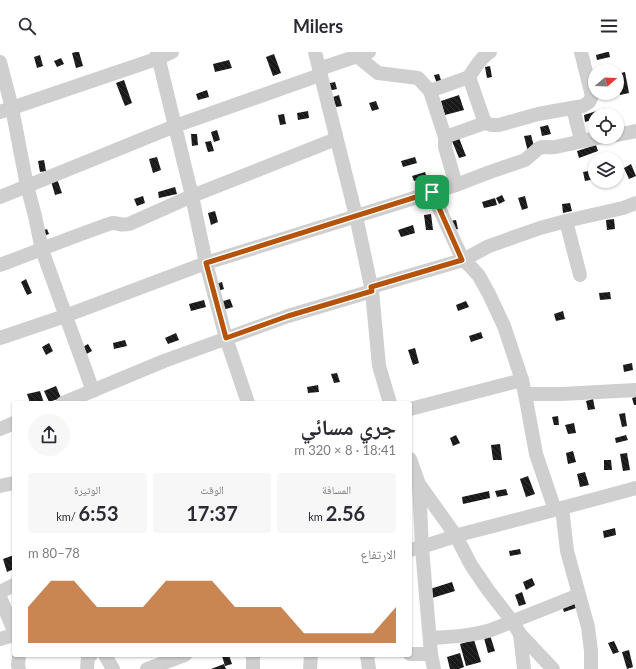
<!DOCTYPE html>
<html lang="ar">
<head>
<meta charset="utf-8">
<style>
  body { margin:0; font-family:Lato,"Noto Naskh Arabic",sans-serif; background:#f7f7f7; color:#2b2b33; direction:rtl; height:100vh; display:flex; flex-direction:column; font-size:15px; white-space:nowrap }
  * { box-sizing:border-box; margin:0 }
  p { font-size:13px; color:#7c7c81 }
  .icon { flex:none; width:22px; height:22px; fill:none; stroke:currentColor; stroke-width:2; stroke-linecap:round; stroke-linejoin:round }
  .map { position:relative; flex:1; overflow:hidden; direction:ltr }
  .panel { position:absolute; left:12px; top:349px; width:400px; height:256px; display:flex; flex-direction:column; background:#fff; border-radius:4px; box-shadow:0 1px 3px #0004; direction:rtl }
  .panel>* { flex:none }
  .needle { width:26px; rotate:71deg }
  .fabs { position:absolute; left:588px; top:12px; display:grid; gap:8px }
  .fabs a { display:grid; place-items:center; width:36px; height:36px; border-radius:50%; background:#fff; box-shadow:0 1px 3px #0004; font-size:20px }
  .pin { position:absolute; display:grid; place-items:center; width:34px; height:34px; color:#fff; margin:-17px; border-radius:8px; box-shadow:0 2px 6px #0006 }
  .round { display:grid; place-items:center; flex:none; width:42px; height:42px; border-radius:21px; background:#f7f7f7 }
  .summary { display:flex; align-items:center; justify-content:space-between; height:68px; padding:0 16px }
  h1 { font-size:22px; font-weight:700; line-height:30px }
  .figures { display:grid; grid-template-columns:repeat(3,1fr); gap:6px; height:68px; padding:4px 16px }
  .figures div { display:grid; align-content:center; border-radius:4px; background:#f7f7f7; text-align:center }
  .figures b { font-size:20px; font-weight:700 }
  .figures small { font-size:11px; font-weight:400 }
  .figures p { font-size:11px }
  .chart { height:112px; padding:8px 16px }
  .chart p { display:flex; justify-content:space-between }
  .chart svg { width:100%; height:72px; margin-top:4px; fill:#b45309; opacity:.7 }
  header { display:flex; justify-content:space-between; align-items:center; height:52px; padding:0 16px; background:#fff; font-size:18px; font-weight:700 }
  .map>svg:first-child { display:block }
  .building { fill:url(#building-back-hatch) }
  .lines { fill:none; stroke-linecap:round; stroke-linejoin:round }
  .minor { stroke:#cfcfcf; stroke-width:14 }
  .route-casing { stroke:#fff; stroke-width:8 }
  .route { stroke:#b45309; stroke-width:5 }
</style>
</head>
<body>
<header><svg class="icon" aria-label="menu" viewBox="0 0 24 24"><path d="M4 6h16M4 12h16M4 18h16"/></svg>Milers<svg class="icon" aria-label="search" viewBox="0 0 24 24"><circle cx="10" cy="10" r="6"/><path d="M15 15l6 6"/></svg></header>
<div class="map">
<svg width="636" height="617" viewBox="0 0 636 617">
  <defs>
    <pattern id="building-back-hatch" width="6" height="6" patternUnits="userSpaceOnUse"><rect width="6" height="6" fill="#191919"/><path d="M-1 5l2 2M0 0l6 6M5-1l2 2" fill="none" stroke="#323232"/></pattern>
  </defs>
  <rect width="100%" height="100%" fill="#fff"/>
  <g class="building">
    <polygon points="76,0 79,0 83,14 76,16 72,1"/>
    <polygon points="607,0 609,0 610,5 597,8 596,3"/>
    <polygon points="274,2 281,21 273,24 266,5"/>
    <polygon points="40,3 43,14 37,16 34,5"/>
    <polygon points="61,6 64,12 57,15 54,9"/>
    <polygon points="229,8 232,16 215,20 213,12"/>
    <polygon points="490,14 492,25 487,26 485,15"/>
    <polygon points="625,20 629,41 620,43 617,26 617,22"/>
    <polygon points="439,22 442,31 437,32 434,23"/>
    <polygon points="124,28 132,51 125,54 116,31"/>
    <polygon points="335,30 337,37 328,39 326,32"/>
    <polygon points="207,38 209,45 198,48 196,42"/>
    <polygon points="339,43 342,54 336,55 333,45"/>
    <polygon points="459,43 464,58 445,63 441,49"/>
    <polygon points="376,49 379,57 372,59 369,51"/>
    <polygon points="606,56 608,63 595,63 595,67 585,70 584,63"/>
    <polygon points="308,59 309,66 298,68 297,61"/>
    <polygon points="284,62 286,72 280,73 278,63"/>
    <polygon points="548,73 551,82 542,84 540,75"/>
    <polygon points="217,78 220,88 214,90 211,80"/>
    <polygon points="191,82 197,82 198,93 192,94"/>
    <polygon points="531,83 535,98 528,100 524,84"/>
    <polygon points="459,86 466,104 459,106 452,89"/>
    <polygon points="211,89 214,99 208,100 205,90"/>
    <polygon points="596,93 598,99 579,106 577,99"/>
    <polygon points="157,105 161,118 153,121 149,107"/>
    <polygon points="415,105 417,111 403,115 401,109"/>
    <polygon points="44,108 46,119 40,120 38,109"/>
    <polygon points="631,112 636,124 629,127 624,116"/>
    <polygon points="595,118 595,127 585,129 583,120"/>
    <polygon points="425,120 427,126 414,129 412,124"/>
    <polygon points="57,127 62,141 55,143 51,129"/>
    <polygon points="175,135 177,142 159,146 158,140"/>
    <polygon points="502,143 505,149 499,152 496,146"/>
    <polygon points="143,144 145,151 137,154 134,147"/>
    <polygon points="525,144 528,156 522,158 518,146"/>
    <polygon points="495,146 497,153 484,156 482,150"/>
    <polygon points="570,151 572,159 563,161 562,152"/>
    <polygon points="215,159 218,170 211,173 208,161"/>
    <polygon points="431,162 433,178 426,178 424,163"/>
    <polygon points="614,167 615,177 607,178 606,168"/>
    <polygon points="456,168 458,177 452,178 450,169"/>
    <polygon points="413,173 415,181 401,185 398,178"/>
    <polygon points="47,177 49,182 37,186 35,181"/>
    <polygon points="26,227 32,241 27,243 21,230"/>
    <polygon points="222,230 224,237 212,241 210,234"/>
    <polygon points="610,240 611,247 600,248 599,241"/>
    <polygon points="230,247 233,255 219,259 217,251"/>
    <polygon points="204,248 206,255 191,259 189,252"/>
    <polygon points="466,249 469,255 458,259 456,253"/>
    <polygon points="563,259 565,267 556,269 554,262"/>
    <polygon points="481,280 483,286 471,290 469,284"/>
    <polygon points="176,281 179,288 168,292 165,286"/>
    <polygon points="125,288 127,294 114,297 113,291"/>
    <polygon points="49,291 53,299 46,303 42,295"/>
    <polygon points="88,292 92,299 81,305 78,298"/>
    <polygon points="415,296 419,311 413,313 408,298"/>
    <polygon points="632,311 633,318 624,320 623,313"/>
    <polygon points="337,321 340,330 334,331 331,322"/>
    <polygon points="318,333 319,340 308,341 307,335"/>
    <polygon points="56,334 61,346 49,350 44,339"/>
    <polygon points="40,339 44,351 30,351 27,342"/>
    <polygon points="636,345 636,353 634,353 632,346"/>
    <polygon points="593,347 595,357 588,358 586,349"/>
    <polygon points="625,361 627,374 622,375 619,362"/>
    <polygon points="558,364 559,373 554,373 552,365"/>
    <polygon points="574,371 576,381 568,382 565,373"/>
    <polygon points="456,383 460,391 453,394 450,386"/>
    <polygon points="626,383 628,388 616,391 615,386"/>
    <polygon points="500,392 502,408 493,408 491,393"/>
    <polygon points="573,399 576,410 568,412 566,401"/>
    <polygon points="627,401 630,418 623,419 620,402"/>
    <polygon points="604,408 611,408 612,418 604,418"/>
    <polygon points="585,420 589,433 580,435 577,422"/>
    <polygon points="528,424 535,442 526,445 520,427"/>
    <polygon points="506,437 508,443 497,445 495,439"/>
    <polygon points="489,439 490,446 463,452 462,445"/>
    <polygon points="615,476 616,483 604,486 603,479"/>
    <polygon points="520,497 521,502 510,504 509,499"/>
    <polygon points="14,503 14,517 7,520 3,507"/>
    <polygon points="532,526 535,533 526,538 523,530"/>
    <polygon points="452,530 455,539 432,546 430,537"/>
    <polygon points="522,540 526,552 519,554 515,543"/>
    <polygon points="574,550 576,556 564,560 562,554"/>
    <polygon points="490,583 495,599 488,601 484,586"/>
    <polygon points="474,588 481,610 466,614 460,592"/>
    <polygon points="614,589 619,600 613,602 608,591"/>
    <polygon points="629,598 633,615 627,617 622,600"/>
    <polygon points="460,601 464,615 459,617 450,617 447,605"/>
    <polygon points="226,603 229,603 232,612 225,614 222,604"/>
    <polygon points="224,612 226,617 211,617"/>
  </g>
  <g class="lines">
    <g class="minor">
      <polyline points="157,0 192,144 206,211 226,286 248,351"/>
      <polyline points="315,0 356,164 372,239 379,314 390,351"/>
      <path d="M357,4L378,21L418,26L430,39L469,25C475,16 481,5 490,0"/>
      <polyline points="0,10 12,56 27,134 35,164 42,198 93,339"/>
      <polyline points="319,17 369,0"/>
      <polyline points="469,25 485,71"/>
      <polyline points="430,39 445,85 445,95 456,133"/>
      <polyline points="573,56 581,88"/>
      <polyline points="0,60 159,6 172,0"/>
      <polyline points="617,83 636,79"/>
      <polyline points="445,85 485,71 492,73 499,73 538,62 583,54 589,50 592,44 581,0"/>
      <polyline points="432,141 463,208 471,215 479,224 489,242 504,274 522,328 525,342 536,402 555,458"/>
      <polyline points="0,145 175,74 320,23"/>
      <polyline points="566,169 580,223"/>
      <path d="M0,213C37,199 74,184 112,171C119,171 120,174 129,172L192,144L336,87"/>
      <polyline points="371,235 463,208 489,194 540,176 566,169 623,156 636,151"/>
      <path d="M0,286L65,264L206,211L456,133L490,120L525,108L539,96C544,94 549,96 555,95C571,92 586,88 602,85"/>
      <polyline points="525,342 562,342 636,338"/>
      <polyline points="63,351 164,309 288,264 372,239"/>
      <polyline points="410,357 522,328"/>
      <polyline points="0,377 14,371"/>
      <polyline points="410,407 419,432 456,484 471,513 488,538 512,569 520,582 553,617"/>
      <polyline points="419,433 422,496 431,602 434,617"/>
      <polyline points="0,434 14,431"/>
      <polyline points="562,456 567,499 588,575 591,599 591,617"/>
      <path d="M410,498C428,494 445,487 462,482C520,467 578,452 636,436"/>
      <polyline points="0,540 14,533"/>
      <polyline points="0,545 14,579"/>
      <polyline points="520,582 524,617"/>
      <path d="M430,586C450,585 471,584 491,578L579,543"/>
      <polyline points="0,587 14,583"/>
      <polyline points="410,602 431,602"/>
      <polyline points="19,603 18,613 19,617"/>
      <polyline points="105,603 113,617"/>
      <polyline points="367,603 369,617"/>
      <path d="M87,617C88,612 86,606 91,603"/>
      <polyline points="147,617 185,603"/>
      <polyline points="253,617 253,603"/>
      <polyline points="310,617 311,603"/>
    </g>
  </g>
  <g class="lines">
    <defs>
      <polygon id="route" points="432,140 462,208 371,235 372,239 288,264 226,286 206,211"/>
    </defs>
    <use href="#route" class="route-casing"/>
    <use href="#route" class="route"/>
  </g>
</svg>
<div class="fabs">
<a><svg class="needle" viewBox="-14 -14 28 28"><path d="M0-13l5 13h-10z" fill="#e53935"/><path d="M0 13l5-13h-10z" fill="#7c7c81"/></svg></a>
<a><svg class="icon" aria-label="locate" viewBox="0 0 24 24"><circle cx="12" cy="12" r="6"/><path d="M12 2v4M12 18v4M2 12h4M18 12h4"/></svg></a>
<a><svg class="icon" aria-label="layers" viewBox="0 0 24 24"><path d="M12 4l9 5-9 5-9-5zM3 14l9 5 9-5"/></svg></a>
</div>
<div class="pin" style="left:432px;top:140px;background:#1e9e55"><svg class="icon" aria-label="arrive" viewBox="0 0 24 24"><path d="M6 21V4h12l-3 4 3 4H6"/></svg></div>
<section class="panel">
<div class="summary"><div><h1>جري مسائي</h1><p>18:41 · 8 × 320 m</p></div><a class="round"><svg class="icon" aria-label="share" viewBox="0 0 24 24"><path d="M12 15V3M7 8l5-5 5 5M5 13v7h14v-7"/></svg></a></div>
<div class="figures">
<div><p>المسافة</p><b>2.56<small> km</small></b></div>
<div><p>الوقت</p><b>17:37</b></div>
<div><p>الوتيرة</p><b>6:53<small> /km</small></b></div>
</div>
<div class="chart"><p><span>الارتفاع</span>78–80 m</p>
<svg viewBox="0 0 160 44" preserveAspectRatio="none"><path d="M0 44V22L10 6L20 6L30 22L40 22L50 22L60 6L70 6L80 6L90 22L100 22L110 22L120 38L130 38L140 38L150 38L160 22V44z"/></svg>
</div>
</section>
</div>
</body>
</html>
